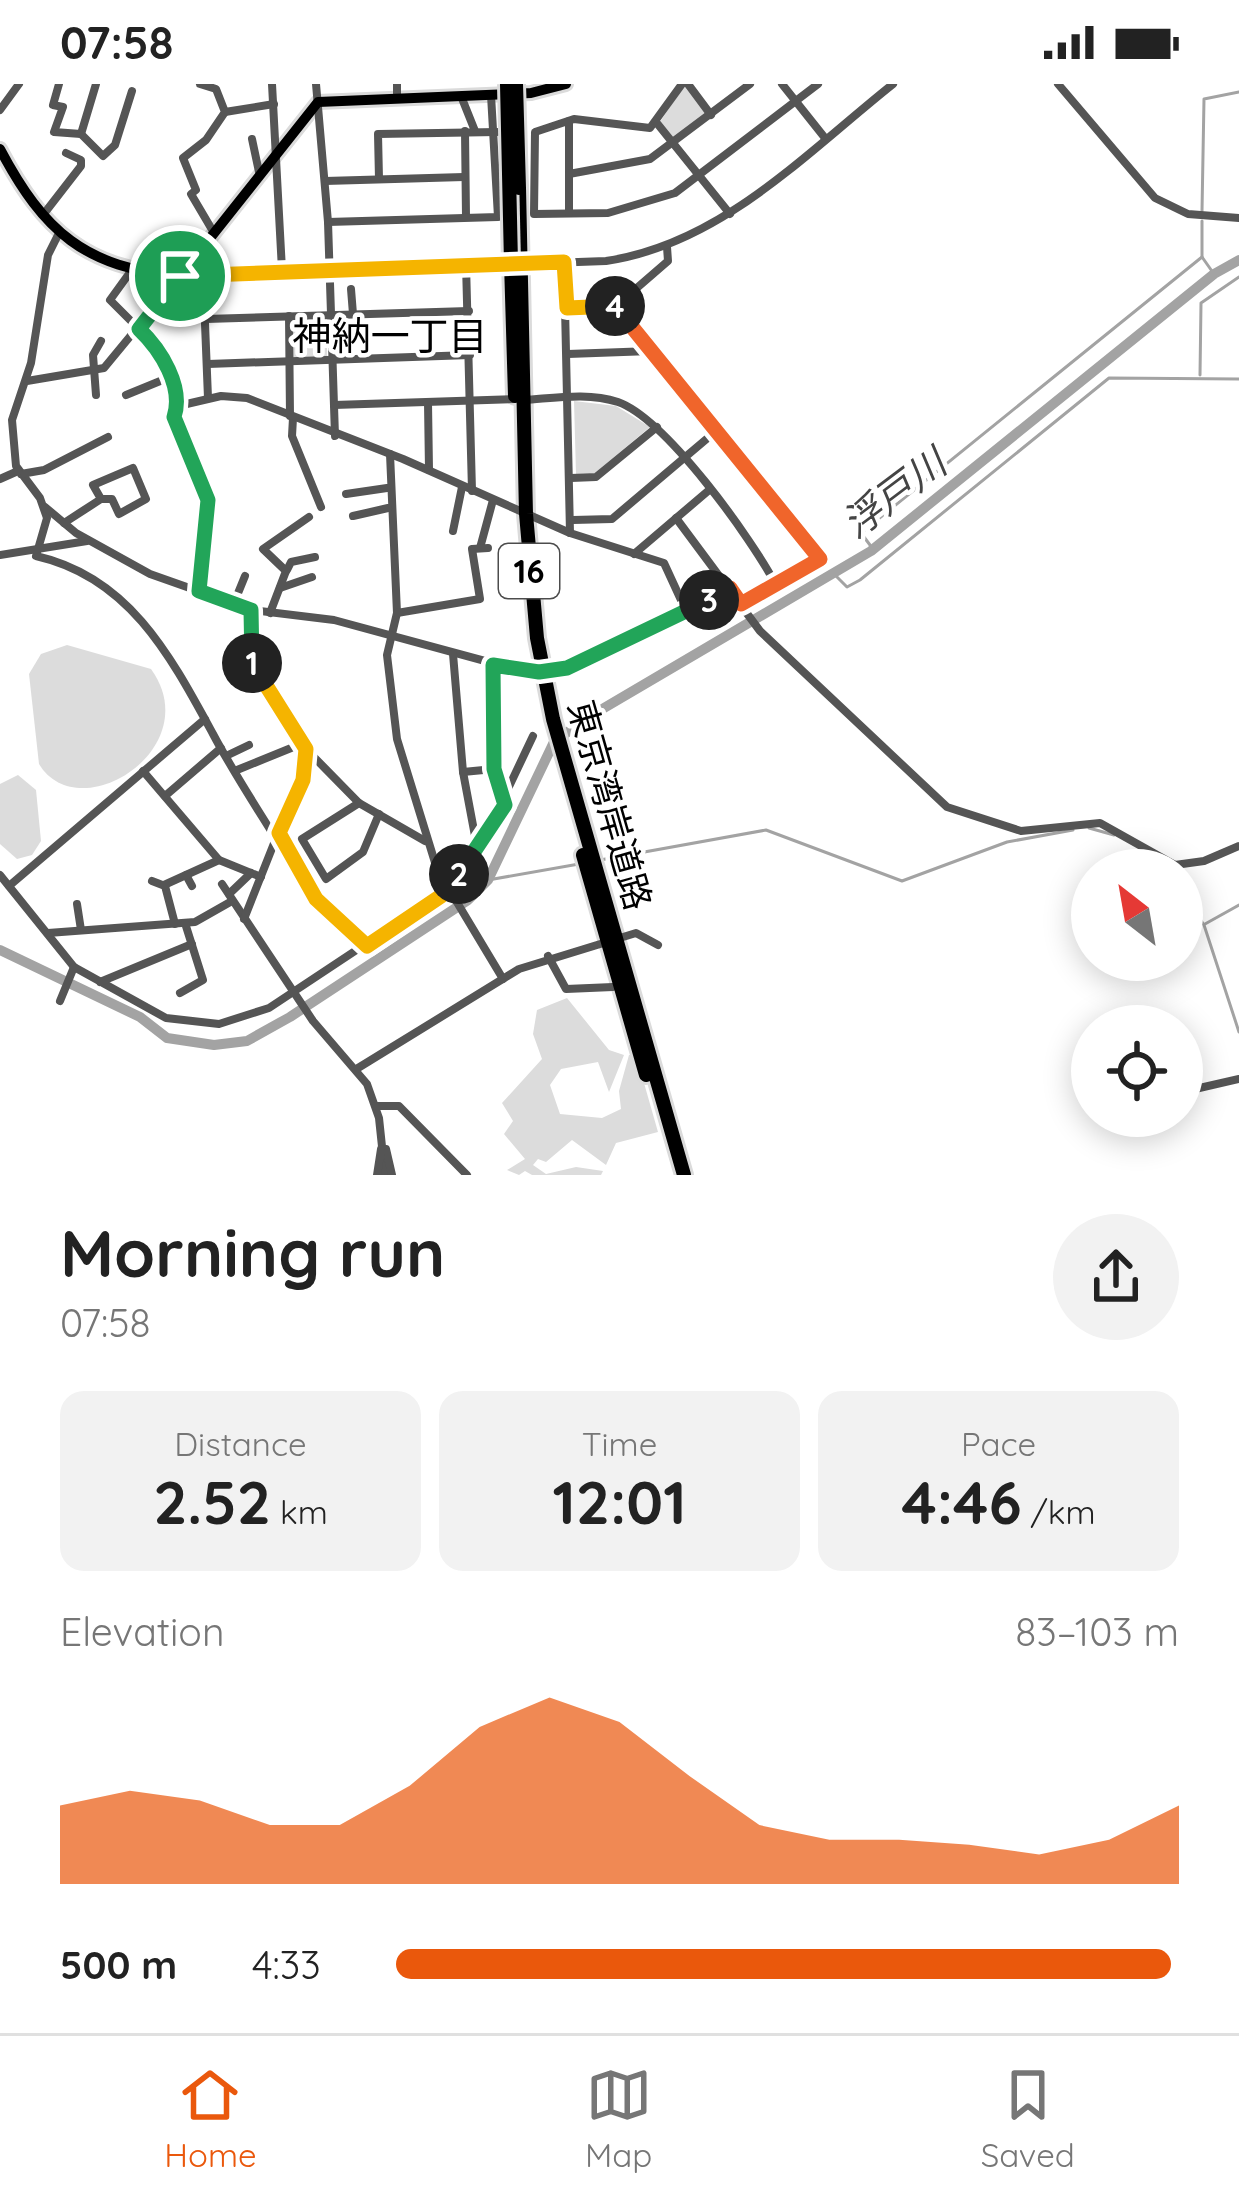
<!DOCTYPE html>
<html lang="en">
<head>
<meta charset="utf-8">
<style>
  body { margin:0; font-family:Quicksand,"Noto Sans JP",sans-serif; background:#f2f2f2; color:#222; height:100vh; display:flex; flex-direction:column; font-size:45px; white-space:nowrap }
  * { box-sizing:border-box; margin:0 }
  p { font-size:39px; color:#767676 }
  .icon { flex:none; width:66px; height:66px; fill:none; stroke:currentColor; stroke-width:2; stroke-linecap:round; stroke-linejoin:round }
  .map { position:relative; height:1091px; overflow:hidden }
  .drawer { display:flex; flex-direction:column; background:#fff; flex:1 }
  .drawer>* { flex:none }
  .needle { width:78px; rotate:329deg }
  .buttons { position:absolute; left:1071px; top:765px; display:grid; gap:24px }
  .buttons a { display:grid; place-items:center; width:132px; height:132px; border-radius:50%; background:#fff; box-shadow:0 6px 30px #0003; font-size:60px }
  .pin { position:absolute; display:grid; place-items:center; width:102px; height:102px; color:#fff; margin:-51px; border:6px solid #fff; border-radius:50%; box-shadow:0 3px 12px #0007 }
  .km { position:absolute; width:60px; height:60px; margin:-30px; border-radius:50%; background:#222; color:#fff; font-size:33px; line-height:60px; text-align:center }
  .round { display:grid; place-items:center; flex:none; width:126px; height:126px; border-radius:63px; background:#f2f2f2 }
  .overview { display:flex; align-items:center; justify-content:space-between; height:204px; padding:0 60px }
  h1 { font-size:66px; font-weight:800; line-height:90px }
  .stats { display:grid; grid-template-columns:repeat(3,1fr); gap:18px; height:204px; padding:12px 60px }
  .stats div { display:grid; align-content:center; border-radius:24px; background:#f2f2f2; text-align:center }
  .stats b { font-size:60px; font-weight:800 }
  .stats small { font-size:33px; font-weight:400 }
  .stats p { font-size:33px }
  .chart { height:336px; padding:24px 60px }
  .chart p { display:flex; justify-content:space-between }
  .chart svg { width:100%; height:216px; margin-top:12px; fill:#ea580c; opacity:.7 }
  ul { padding:0 60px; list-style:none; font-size:39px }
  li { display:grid; grid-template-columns:192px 144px 1fr; align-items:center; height:90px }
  li i { height:30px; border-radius:15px; background:#ea580c }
  .status { display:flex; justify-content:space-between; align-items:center; height:84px; padding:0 60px; background:#fff; direction:ltr }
  .status svg { height:33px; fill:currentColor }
  .tabs { display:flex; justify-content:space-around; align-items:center; height:168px; border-top:3px solid #e0e0e0; background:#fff; font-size:33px; color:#767676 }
  .tabs a { display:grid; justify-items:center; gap:6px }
  .tabs .current { color:#ea580c }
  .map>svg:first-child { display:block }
  .green { fill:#dcdcdc }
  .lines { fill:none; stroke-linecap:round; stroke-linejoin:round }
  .stream { stroke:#a3a3a3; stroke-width:3 }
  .river { stroke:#a3a3a3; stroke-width:10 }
  .major-casing { stroke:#dbdbdb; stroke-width:16 }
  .highway-casing { stroke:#dbdbdb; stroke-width:20 }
  .minor { stroke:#555; stroke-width:8 }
  .major { stroke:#000; stroke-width:10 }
  .highway { stroke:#000; stroke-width:14 }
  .highway-bridge-casing { stroke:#dbdbdb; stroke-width:20; stroke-linecap:butt }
  .highway-bridge { stroke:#000; stroke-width:14 }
  .split-1-casing { stroke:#fff; stroke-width:24 }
  .split-2-casing { stroke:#fff; stroke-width:24 }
  .split-3-casing { stroke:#fff; stroke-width:24 }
  .split-4-casing { stroke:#fff; stroke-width:24 }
  .split-5-casing { stroke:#fff; stroke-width:24 }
  .split-1 { stroke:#22a559; stroke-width:15 }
  .split-2 { stroke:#f5b400; stroke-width:15 }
  .split-3 { stroke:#22a559; stroke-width:15 }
  .split-4 { stroke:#f0652b; stroke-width:15 }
  .split-5 { stroke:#f5b400; stroke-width:15 }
  .labels { text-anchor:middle; stroke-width:9; stroke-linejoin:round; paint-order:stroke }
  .shield { fill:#fff; stroke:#4c4c4c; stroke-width:3 }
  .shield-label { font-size:33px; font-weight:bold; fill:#000 }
  .street-label { font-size:36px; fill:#000; stroke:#fff }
  .neighbourhood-label { font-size:39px; fill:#000; stroke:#fff }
  .water-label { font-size:39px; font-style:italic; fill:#444; stroke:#fff }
</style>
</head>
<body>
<div class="status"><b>07:58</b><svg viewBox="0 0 49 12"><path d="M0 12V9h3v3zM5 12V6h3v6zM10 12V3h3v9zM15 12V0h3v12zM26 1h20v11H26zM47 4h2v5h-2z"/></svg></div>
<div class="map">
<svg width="1239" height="1091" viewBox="0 0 1239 1091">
  <rect width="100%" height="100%" fill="#fff"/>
  <g class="green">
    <polygon points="685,0 707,31 676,57 660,38"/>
    <polygon points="327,234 327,272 292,273 292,235"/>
    <polygon points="574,317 616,322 650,343 595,389 576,390"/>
    <path d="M67,561L151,585C208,664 79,746 39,680L29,590L41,570Z"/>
    <polygon points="18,691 36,706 41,757 32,771 17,775 0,760 0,700"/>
    <polygon points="567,914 609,966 624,971 609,1008 598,978 561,985 550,1001 560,1030 602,1034 621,1025 619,1007 629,971 636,971 658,1048 616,1059 606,1081 572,1056 546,1078 538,1075 533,1081 546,1090 576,1083 603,1087 601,1091 532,1091 525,1087 519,1091 507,1086 525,1075 504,1050 513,1037 502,1019 542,975 533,950 537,926"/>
  </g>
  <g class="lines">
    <g class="stream">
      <polyline points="1202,127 1204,15 1239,8"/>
      <polyline points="1202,137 1202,173 1214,190"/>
      <polyline points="1200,291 1201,219 1239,193"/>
      <polyline points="873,465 861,449 1202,173"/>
      <polyline points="833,489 847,503 860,496 1109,294 1239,295"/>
      <polyline points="1089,744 1114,751"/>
      <polyline points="1143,767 1164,786"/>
      <polyline points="600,776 766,746 902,797 1007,758 1073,746"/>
      <polyline points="488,796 579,780"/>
      <polyline points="1182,808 1204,841 1239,948"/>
      <polyline points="1205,840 1239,821"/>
    </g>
    <polyline class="river" points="0,866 140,933 167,954 214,961 247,957 290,933 468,816 488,796 554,658 587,634 871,467 1214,190 1239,176"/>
    <defs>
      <path id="major" d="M0,65C44,148 85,184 180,192L318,18L531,9L566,0"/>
      <g id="highway">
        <polyline points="519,104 526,430 537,554 553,635 684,1091"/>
        <polyline points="511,179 515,312"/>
        <polyline points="583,771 646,991"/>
      </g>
    </defs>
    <use href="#major" class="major-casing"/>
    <use href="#highway" class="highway-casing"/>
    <g class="minor">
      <polyline points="59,0 53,21 63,23 54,48 81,50 103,72 115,61 132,7"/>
      <polyline points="200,0 216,5 225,28 206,56 183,74 196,106 191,110 214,149"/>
      <polyline points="272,0 282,186"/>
      <polyline points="316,0 328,138 335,352"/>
      <polyline points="397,0 397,14"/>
      <polyline points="682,0 650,44 574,35 535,48 534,130 608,129 675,109 818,0"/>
      <polyline points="688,0 711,31"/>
      <polyline points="782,0 825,54"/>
      <polyline points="1058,0 1155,114 1188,130 1239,134"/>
      <polyline points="461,12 475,47"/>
      <polyline points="0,26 19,0"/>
      <polyline points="225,28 274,20"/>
      <polyline points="569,37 569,129"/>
      <polyline points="656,38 730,130"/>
      <polyline points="465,47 466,133"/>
      <polyline points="81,50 96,0"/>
      <polyline points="252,55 259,88"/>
      <polyline points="569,90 650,75 750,0"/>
      <polyline points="379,95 378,50 497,48"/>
      <polyline points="325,97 464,93"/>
      <polyline points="43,131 81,82 81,76 66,69"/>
      <polyline points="328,138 498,133 491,11"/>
      <path d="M59,149L48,171L31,279L12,336L16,382L40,414L47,434L36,472C129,493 170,571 213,650C232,686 255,721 276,755"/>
      <polyline points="564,178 570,449"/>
      <polyline points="466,180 472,407"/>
      <polyline points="131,187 110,216 157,263 178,322"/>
      <polyline points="203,190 208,314"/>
      <polyline points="351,205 353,230"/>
      <polyline points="616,222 820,475 741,520"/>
      <polyline points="567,224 616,222 668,177 667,163"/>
      <polyline points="289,232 290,332"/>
      <polyline points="206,235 469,227"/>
      <polyline points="568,270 651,267"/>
      <polyline points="208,280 470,271"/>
      <path d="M27,297L104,284L180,192L606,177C721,160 805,70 893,0"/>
      <polyline points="96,311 93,271 101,257"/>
      <polyline points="126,311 170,293"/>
      <path d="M524,316C555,314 588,308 618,318C666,335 752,455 776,501"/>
      <polyline points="428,319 429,386"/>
      <polyline points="334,321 515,315"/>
      <polyline points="293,334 292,352 321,423"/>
      <polyline points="390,370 397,529 387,571 397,655 437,785 503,895"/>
      <polyline points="21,390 44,386 108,353"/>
      <polyline points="571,394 596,393 657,343"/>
      <polyline points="0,395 18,387"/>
      <polyline points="346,410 387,404"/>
      <polyline points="45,423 76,449 150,490 252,526 334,536 522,587 567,584 731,504"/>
      <polyline points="353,432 388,424"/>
      <polyline points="676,434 760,547 947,723 1021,747 1100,739 1175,781 1204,777 1239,762"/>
      <polyline points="573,436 612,435 716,347"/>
      <polyline points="64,439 101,415 112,415 119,430 146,415 133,384 93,401 101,415"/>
      <polyline points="453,447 462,403"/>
      <polyline points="480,464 493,416"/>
      <polyline points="634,470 708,407"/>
      <polyline points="0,471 87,457"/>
      <polyline points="287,486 291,478 315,473"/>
      <polyline points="280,504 312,493"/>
      <polyline points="199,507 208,416 174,329 178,322 221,312 247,314 403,375 570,449 664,479 687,529"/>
      <polyline points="234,519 245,492"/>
      <polyline points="270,529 286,487 263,465 309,433"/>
      <polyline points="397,529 480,515 472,465 488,464"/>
      <polyline points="453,570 463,688 478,768"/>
      <polyline points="493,581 494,685 505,721"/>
      <polyline points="306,665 359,719 425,757"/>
      <polyline points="226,672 249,661"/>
      <polyline points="237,686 301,660"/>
      <polyline points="143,687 219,776 261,793"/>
      <polyline points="463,688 494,685"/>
      <polyline points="165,712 221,664"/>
      <polyline points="359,719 302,755 326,795 363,768 379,730"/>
      <polyline points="279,750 316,815 367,863"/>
      <polyline points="0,791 74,883 166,934 219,940 269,924 447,806"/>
      <polyline points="186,791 192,802"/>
      <polyline points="152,797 165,802 175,840"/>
      <polyline points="222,800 313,937 367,1000 379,1034 385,1091"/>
      <polyline points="164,801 219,776"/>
      <polyline points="445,801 478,768 533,652"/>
      <polyline points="9,802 205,635"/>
      <polyline points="229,810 251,789"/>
      <polyline points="77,820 81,846"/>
      <path d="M244,835L307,676L306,665C269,623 245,582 252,526"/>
      <polyline points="48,849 195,838 232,817"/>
      <polyline points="548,872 566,905 613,903"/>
      <polyline points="100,898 192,860"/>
      <polyline points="180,909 203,896 185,839"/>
      <polyline points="60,917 74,883"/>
      <polyline points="358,984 519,885 636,849 658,861"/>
      <polyline points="1182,1008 1239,995"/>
      <polyline points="376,1022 399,1022 467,1091"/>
      <polyline points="386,1065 392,1091"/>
      <polyline points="377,1091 381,1065"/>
    </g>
    <use href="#major" class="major"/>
    <use href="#highway" class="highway"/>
    <defs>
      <g id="highway-bridge">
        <polyline points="507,0 511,179"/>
        <polyline points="516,0 519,104"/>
      </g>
    </defs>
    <use href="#highway-bridge" class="highway-bridge-casing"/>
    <use href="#highway-bridge" class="highway-bridge"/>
  </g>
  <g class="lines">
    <defs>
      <path id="split-1" d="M180,192L139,245C161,266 184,303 174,333L208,416L199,507L251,526L252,579"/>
      <polyline id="split-2" points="252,579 306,665 303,696 279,749 316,815 367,862 441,812 459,790"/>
      <polyline id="split-3" points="459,790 505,721 494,685 493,581 539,588 567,584 709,516"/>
      <polyline id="split-4" points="615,222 820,475 741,520 730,504 709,516"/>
      <polyline id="split-5" points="180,192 564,178 567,224 615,222"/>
    </defs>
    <use href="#split-1" class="split-1-casing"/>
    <use href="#split-2" class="split-2-casing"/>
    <use href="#split-3" class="split-3-casing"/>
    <use href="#split-4" class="split-4-casing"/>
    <use href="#split-5" class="split-5-casing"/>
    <use href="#split-1" class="split-1"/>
    <use href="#split-2" class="split-2"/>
    <use href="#split-3" class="split-3"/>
    <use href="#split-4" class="split-4"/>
    <use href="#split-5" class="split-5"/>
  </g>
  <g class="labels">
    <rect class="shield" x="499" y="460" width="60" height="54" rx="9"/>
    <g class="shield-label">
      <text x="529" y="499">16</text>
    </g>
    <g class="street-label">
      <text transform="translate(610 721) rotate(74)" y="13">東京湾岸道路</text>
    </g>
    <g class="neighbourhood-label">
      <text x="390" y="266">神納一丁目</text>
    </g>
    <g class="water-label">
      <text transform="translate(894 409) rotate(-37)" y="14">浮戸川</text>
    </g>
  </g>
</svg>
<div class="buttons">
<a><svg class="needle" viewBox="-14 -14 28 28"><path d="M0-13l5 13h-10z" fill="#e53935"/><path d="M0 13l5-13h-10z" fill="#767676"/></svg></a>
<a><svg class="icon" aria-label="locate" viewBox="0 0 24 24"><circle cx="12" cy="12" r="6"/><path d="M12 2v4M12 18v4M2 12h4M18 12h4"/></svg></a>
</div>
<div class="pin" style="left:180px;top:192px;background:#1e9e55"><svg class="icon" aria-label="arrive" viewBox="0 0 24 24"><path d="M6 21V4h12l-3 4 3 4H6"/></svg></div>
<b class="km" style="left:252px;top:579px">1</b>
<b class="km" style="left:459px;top:790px">2</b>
<b class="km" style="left:709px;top:516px">3</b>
<b class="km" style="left:615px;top:222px">4</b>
</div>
<section class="drawer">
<div class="overview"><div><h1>Morning run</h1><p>07:58</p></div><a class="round"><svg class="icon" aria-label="share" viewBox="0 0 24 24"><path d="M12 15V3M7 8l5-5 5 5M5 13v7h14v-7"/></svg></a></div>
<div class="stats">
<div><p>Distance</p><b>2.52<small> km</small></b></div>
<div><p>Time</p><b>12:01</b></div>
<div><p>Pace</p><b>4:46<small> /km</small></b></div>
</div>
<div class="chart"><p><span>Elevation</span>83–103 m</p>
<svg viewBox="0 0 160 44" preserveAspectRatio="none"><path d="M0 44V28L10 25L20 27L30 32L40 32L50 24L60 12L70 6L80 11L90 22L100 32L110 35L120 35L130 36L140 38L150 35L160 28V44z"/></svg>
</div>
<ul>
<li><b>500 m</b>4:33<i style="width:99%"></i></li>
</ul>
</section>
<nav class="tabs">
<a class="current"><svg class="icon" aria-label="home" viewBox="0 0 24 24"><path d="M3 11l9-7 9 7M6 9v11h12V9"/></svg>Home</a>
<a><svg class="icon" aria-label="map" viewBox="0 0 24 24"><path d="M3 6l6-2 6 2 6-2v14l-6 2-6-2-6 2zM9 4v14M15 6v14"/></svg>Map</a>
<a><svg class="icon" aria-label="saved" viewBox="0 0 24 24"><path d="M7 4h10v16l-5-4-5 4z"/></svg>Saved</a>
</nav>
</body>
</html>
